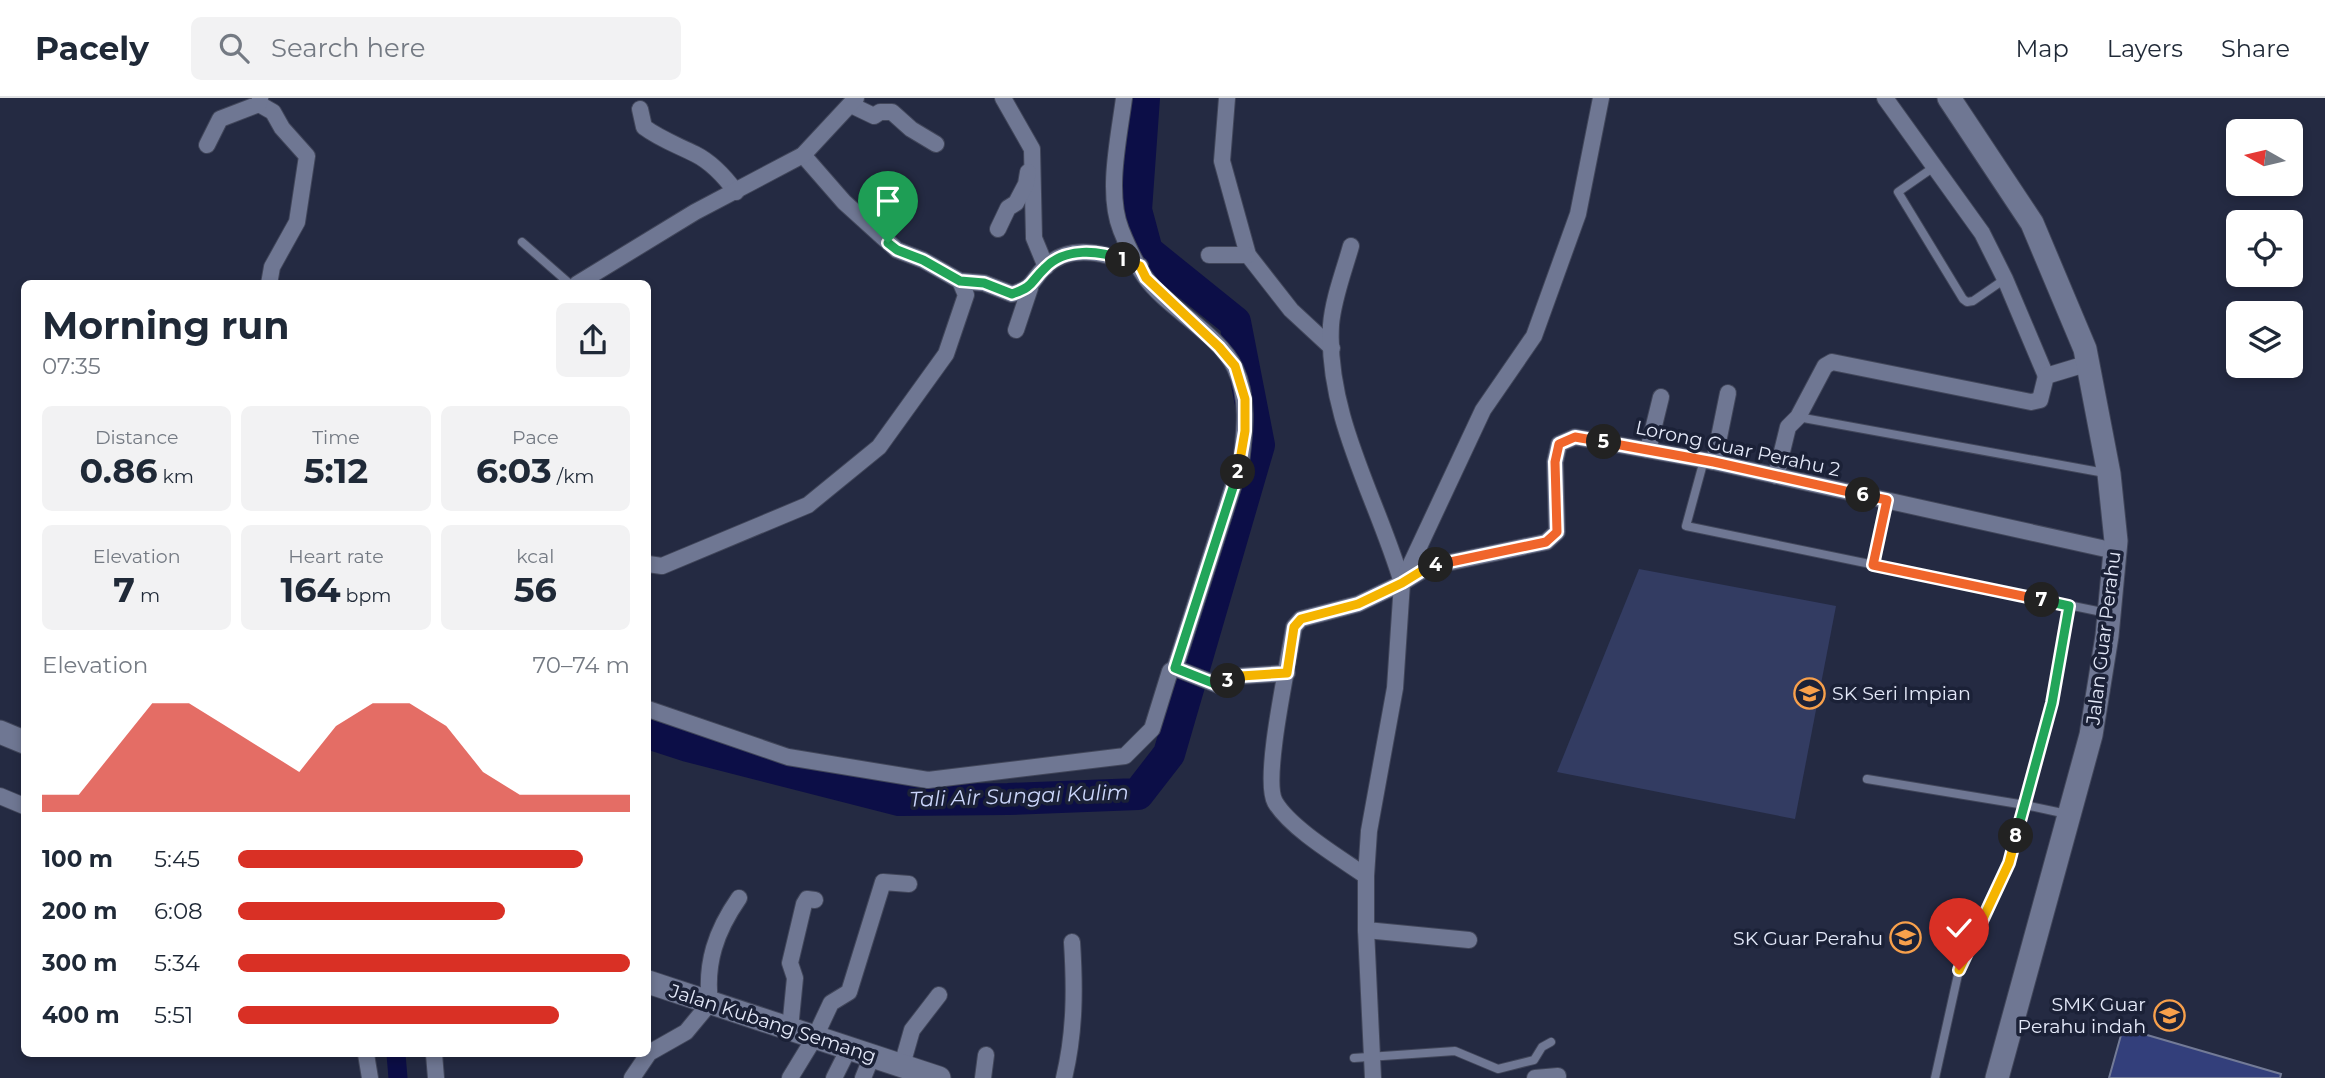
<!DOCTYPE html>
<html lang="en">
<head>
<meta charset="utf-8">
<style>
  body { margin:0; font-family:Montserrat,sans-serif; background:#f2f2f3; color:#1f2937; height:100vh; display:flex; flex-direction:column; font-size:26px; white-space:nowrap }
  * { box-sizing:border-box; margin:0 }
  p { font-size:23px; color:#747a83 }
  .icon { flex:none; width:38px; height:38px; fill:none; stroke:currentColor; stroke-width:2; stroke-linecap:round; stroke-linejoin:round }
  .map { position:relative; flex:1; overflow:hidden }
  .sheet { position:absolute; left:21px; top:182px; width:630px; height:777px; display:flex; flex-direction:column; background:#fff; border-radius:10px; box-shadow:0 4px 10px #0003 }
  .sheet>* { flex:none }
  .needle { width:46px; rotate:278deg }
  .tools { position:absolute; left:2226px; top:21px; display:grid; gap:14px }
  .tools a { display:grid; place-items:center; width:77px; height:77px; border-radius:10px; background:#fff; box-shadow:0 4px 10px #0003; font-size:35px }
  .pin { position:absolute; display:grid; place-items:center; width:60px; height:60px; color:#fff; margin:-72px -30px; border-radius:50% 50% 50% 0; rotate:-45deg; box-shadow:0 0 7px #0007 }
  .pin .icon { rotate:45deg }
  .km { position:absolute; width:35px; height:35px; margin:-18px; border-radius:50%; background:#222; color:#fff; font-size:19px; line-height:35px; text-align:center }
  .round { display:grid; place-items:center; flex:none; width:74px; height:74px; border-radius:10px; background:#f2f2f3 }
  .headline { display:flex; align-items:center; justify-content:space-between; height:119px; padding:0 21px }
  h1 { font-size:38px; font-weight:700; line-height:52px }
  .metrics { display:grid; grid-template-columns:repeat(3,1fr); gap:10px; height:119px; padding:7px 21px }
  .metrics div { display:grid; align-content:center; border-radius:10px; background:#f2f2f3; text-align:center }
  .metrics b { font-size:35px; font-weight:700 }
  .metrics small { font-size:19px; font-weight:400 }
  .metrics p { font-size:19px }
  .chart { height:196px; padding:14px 21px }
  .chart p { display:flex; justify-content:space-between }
  .chart svg { width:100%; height:126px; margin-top:7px; fill:#d93025; opacity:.7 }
  ul { padding:0 21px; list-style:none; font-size:23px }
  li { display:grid; grid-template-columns:112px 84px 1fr; align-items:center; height:52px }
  li i { height:18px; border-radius:9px; background:#d93025 }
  header { display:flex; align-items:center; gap:42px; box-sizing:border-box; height:98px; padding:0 35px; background:#fff; border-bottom:2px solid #e0e1e3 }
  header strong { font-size:33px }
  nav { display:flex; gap:38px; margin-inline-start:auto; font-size:24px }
  .search { width:490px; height:63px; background:#f2f2f3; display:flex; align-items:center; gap:18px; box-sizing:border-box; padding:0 24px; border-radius:10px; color:#747a83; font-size:26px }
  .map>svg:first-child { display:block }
  .garden { fill:#333c62 }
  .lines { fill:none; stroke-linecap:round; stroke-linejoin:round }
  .canal { stroke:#0c0e47; stroke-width:19 }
  .river { stroke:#0c0e47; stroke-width:32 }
  .building { fill:#333f7b; stroke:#737b97; stroke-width:2 }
  .lane-casing { stroke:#41465a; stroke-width:10 }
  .street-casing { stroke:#41465a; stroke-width:18 }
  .secondary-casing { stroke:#41465a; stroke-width:25 }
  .lane { stroke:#6f7793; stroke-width:8 }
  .street { stroke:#6f7793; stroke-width:16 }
  .secondary { stroke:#6f7793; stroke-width:23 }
  .split-1-casing { stroke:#fff; stroke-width:14 }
  .split-2-casing { stroke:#fff; stroke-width:14 }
  .split-3-casing { stroke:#fff; stroke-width:14 }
  .split-4-casing { stroke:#fff; stroke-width:14 }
  .split-5-casing { stroke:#fff; stroke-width:14 }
  .split-6-casing { stroke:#fff; stroke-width:14 }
  .split-7-casing { stroke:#fff; stroke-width:14 }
  .split-8-casing { stroke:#fff; stroke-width:14 }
  .split-9-casing { stroke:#fff; stroke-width:14 }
  .split-1 { stroke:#22a559; stroke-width:9 }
  .split-2 { stroke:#f5b400; stroke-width:9 }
  .split-3 { stroke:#22a559; stroke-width:9 }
  .split-4 { stroke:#f5b400; stroke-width:9 }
  .split-5 { stroke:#f0652b; stroke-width:9 }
  .split-6 { stroke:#f0652b; stroke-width:9 }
  .split-7 { stroke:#f0652b; stroke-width:9 }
  .split-8 { stroke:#22a559; stroke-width:9 }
  .split-9 { stroke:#f5b400; stroke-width:9 }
  .labels { text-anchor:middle; stroke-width:7; stroke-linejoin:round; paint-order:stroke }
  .street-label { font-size:19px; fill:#e4e9f9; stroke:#1b2137 }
  .poi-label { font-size:19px; fill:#e4e9f9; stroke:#1b2137; text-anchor:end }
  .water-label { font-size:21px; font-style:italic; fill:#cad5fa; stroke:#1b2137 }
</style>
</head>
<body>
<header>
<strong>Pacely</strong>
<div class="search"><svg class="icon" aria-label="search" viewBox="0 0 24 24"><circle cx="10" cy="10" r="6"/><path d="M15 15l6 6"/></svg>Search here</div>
<nav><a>Map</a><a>Layers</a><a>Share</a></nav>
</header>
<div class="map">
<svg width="2325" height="980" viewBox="0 0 2325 980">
  <rect width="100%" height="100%" fill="#242a42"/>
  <polygon class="garden" points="1639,471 1836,508 1795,721 1557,674"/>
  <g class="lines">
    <polyline class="canal" points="396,956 398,980"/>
    <polyline class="river" points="648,635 688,648 899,702 1008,701 1138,696 1169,656 1259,347 1235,224 1147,153 1136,112 1144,0"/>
  </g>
  <polygon class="building" points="2123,930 2281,976 2280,980 2109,980"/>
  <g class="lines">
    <defs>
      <g id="lane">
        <polyline points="1934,69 1898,94 1963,201 1967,204 1973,203 2005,181"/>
        <polyline points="522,144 570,186"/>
        <polyline points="1798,319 2105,375"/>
        <polyline points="1704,362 1686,428 2107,515"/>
        <polyline points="1873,467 1887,403"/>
        <polyline points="1867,681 2025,707 2067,716"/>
        <polyline points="1354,960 1455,953 1498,971 1534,962 1542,949 1551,944"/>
        <polyline points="1935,980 1959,872 2009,765 2052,605 2069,508"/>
      </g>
      <g id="street">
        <polyline points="1003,0 1032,51 1034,140 1046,169"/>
        <path d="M1124,0C1119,39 1106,95 1121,132C1127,147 1136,166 1145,179C1167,210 1219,236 1235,270C1249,300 1245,332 1241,364L1175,570L1218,587L1241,578L1287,575"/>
        <polyline points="1227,0 1222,63 1248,157 1291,212 1332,250"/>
        <polyline points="1885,0 1982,135 2005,181 2046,278"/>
        <polyline points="259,6 273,14 282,30 307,58 297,124 272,169 269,186"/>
        <polyline points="851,7 874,18 880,14 892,14 911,31 936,46"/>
        <path d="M640,11L644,29C660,41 677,47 695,56C711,64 725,79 736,94"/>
        <polyline points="207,47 220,21 259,6 260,0"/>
        <path d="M803,57L844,104L897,152L923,162L960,183L984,185L1012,196C1036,188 1029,185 1045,169C1072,143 1110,157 1140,168"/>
        <polyline points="998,131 1008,110 1016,105 1026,86 1028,74"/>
        <path d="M1351,148C1344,173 1333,201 1331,227C1326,318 1377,400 1402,485"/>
        <polyline points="1209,157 1248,157"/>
        <polyline points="577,186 695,114 803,57 856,0"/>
        <polyline points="1016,232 1030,190"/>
        <polyline points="1648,352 1661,299"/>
        <polyline points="1714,364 1728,295"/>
        <polyline points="1776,378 1788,329 1798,319 1825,268 1832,264 2031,304 2040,302 2046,278 2089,265"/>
        <polyline points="648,466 662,468 808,407 879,349 946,256 966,197 960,183"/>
        <polyline points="648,611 788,659 928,682 1125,658 1152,631 1170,573 1175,570"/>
        <polyline points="0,698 24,708"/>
        <path d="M1366,778C1340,760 1290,730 1275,704C1262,681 1289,562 1294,529L1301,521L1358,506L1402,485L1428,469L1546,444L1557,434L1555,364L1559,346L1575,339L1714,364L2115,453"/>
        <polyline points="1366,832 1469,842"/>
        <polyline points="790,931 795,880 790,865 804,806 807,801 815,802"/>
        <polyline points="366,956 370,980"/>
        <polyline points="434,956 436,980"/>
        <polyline points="902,967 912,932 939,897"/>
        <path d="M632,980L649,955L686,934L710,905C705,865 716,833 739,800"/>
        <polyline points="790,980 815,939 831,905 849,894 883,784 909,786"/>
        <polyline points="834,980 849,950"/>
        <polyline points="863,980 872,958"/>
        <polyline points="983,980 986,957"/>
        <path d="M1064,980C1075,934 1075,891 1072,844"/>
        <polyline points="1373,980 1366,832 1366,778 1369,733 1395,590 1402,485 1483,312 1534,238 1578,116 1601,0"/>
        <polyline points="1535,980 1558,978"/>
      </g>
      <g id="secondary">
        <polyline points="1949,0 2032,125 2085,251 2109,376 2116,443 2107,538 2091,637 1997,980"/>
        <polyline points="0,634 24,644"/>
        <polyline points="648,884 939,980"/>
      </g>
    </defs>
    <use href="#lane" class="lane-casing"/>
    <use href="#street" class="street-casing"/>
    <use href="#secondary" class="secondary-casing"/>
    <use href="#lane" class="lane"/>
    <use href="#street" class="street"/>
    <use href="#secondary" class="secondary"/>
  </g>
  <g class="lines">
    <defs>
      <path id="split-1" d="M888,145L897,152L923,162L960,183L984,185L1012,196C1035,188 1029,185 1045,170C1065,149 1099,152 1123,162"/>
      <polyline id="split-2" points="1123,162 1140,168 1146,180 1219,249 1235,268 1245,301 1245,333 1238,374"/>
      <polyline id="split-3" points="1228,583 1218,587 1175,570 1238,374"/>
      <polyline id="split-4" points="1228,583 1241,578 1287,575 1294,529 1301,521 1358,506 1402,485 1428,469 1436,467"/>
      <polyline id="split-5" points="1436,467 1546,444 1557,434 1555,364 1559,346 1575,339 1604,344"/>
      <polyline id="split-6" points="1604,344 1714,364 1863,397"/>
      <polyline id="split-7" points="1863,397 1887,402 1873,467 2042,502"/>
      <polyline id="split-8" points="2016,738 2052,605 2069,508 2042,502"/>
      <polyline id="split-9" points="1959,872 2009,765 2016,738"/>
    </defs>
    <use href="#split-1" class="split-1-casing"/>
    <use href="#split-2" class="split-2-casing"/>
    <use href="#split-3" class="split-3-casing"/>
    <use href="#split-4" class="split-4-casing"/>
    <use href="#split-5" class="split-5-casing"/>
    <use href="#split-6" class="split-6-casing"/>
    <use href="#split-7" class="split-7-casing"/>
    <use href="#split-8" class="split-8-casing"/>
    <use href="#split-9" class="split-9-casing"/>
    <use href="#split-1" class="split-1"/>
    <use href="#split-2" class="split-2"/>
    <use href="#split-3" class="split-3"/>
    <use href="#split-4" class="split-4"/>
    <use href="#split-5" class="split-5"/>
    <use href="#split-6" class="split-6"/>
    <use href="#split-7" class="split-7"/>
    <use href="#split-8" class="split-8"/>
    <use href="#split-9" class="split-9"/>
  </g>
  <defs>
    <symbol id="school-ring" viewBox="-11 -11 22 22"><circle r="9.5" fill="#1b2137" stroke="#f8a04b" stroke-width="1.5"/><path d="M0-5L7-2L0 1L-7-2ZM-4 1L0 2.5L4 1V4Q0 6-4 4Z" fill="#f8a04b"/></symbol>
  </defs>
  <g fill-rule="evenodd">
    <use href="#school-ring" x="1792" y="578" width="35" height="35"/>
    <use href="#school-ring" x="1888" y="822" width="35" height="35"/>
    <use href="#school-ring" x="2152" y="900" width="35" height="35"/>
  </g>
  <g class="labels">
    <g class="street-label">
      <text transform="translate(1738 350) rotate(12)" y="7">Lorong Guar Perahu 2</text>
      <text transform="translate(2103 540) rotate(-83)" y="7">Jalan Guar Perahu</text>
      <text transform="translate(773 925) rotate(18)" y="7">Jalan Kubang Semang</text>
    </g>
    <g class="poi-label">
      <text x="1832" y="602" text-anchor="start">SK Seri Impian</text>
      <text x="1883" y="847">SK Guar Perahu</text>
      <text x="2146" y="913">SMK Guar<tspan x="2146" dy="22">Perahu indah</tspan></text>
    </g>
    <g class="water-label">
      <text transform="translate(1019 698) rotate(-2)" y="7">Tali Air Sungai Kulim</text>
    </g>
  </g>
</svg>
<div class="tools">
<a><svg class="needle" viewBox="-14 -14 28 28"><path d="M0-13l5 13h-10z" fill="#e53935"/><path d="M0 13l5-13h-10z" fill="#747a83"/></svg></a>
<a><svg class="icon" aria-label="locate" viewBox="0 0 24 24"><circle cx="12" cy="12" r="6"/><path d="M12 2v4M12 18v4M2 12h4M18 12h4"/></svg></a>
<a><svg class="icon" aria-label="layers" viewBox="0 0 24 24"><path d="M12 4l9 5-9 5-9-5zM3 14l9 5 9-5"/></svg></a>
</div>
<div class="pin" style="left:888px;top:145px;background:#1e9e55"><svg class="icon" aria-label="arrive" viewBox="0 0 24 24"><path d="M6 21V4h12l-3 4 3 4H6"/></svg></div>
<div class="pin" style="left:1959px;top:872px;background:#d93025"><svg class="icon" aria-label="check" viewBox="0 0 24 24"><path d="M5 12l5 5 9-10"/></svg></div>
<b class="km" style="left:1123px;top:162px">1</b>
<b class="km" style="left:1238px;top:374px">2</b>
<b class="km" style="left:1228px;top:583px">3</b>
<b class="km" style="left:1436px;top:467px">4</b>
<b class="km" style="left:1604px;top:344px">5</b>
<b class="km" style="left:1863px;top:397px">6</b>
<b class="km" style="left:2042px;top:502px">7</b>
<b class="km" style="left:2016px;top:738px">8</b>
<section class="sheet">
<div class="headline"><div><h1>Morning run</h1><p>07:35</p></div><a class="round"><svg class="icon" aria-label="share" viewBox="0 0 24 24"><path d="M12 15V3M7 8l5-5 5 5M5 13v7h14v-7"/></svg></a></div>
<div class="metrics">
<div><p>Distance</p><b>0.86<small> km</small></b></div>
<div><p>Time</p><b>5:12</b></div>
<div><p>Pace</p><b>6:03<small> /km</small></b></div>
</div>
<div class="metrics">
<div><p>Elevation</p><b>7<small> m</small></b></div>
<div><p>Heart rate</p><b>164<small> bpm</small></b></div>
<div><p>kcal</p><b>56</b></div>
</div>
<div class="chart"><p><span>Elevation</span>70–74 m</p>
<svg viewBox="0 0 160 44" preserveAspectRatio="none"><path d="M0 44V38L10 38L20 22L30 6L40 6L50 14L60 22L70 30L80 14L90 6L100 6L110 14L120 30L130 38L140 38L150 38L160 38V44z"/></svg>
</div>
<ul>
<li><b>100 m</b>5:45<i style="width:88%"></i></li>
<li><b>200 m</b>6:08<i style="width:68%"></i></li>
<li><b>300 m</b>5:34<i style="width:100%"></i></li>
<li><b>400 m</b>5:51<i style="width:82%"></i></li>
</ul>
</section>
</div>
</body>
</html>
